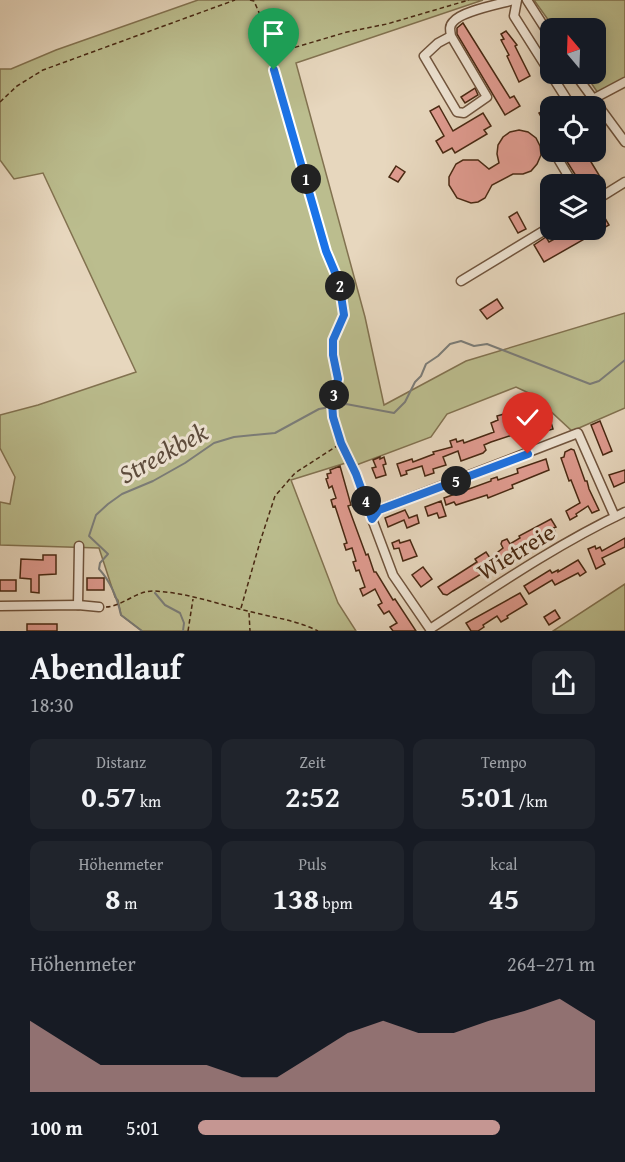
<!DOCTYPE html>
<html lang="de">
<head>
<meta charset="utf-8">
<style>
  body { margin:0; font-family:"Gentium Book Plus",serif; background:#20242c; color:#f1f3f6; height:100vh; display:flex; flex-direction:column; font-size:22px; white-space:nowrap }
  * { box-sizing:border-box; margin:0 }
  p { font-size:20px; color:#9ea1a6 }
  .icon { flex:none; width:33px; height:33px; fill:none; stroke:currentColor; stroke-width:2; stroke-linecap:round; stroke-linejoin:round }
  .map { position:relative; height:631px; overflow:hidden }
  .drawer { display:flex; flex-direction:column; background:#171b24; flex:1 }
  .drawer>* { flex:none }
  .needle { width:39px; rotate:341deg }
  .fabs { position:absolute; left:540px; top:18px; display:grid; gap:12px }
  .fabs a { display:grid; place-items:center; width:66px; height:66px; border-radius:12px; background:#171b24; box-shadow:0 3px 15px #0003; font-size:30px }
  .pin { position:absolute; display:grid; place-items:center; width:51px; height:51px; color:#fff; margin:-62px -26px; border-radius:50% 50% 50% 0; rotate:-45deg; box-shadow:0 0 6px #0007 }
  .pin .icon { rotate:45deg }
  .km { position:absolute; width:30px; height:30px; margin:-15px; border-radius:50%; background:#222; color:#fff; font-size:16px; line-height:30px; text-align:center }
  .round { display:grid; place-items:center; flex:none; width:63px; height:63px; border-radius:12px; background:#20242c }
  .summary { display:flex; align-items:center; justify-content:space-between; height:102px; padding:0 30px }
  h1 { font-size:33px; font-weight:700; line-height:45px }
  .metrics { display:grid; grid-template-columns:repeat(3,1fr); gap:9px; height:102px; padding:6px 30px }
  .metrics div { display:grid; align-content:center; border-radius:12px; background:#20242c; text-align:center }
  .metrics b { font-size:30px; font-weight:700 }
  .metrics small { font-size:16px; font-weight:400 }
  .metrics p { font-size:16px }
  .chart { height:168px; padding:12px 30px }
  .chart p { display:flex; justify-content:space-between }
  .chart svg { width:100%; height:108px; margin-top:6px; fill:#c59692; opacity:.7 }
  ul { padding:0 30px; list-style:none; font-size:20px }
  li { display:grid; grid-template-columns:96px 72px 1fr; align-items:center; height:45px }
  li i { height:15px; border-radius:8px; background:#c59692 }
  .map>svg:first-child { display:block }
  .green { fill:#bbbd8e; stroke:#827250; stroke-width:1.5 }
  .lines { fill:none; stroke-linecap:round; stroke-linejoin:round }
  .stream { stroke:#7b7d79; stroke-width:2 }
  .building { fill:#e09b90; stroke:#482812; stroke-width:1.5 }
  .minor-casing { stroke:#70543d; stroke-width:11 }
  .path { stroke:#482812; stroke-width:1.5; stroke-dasharray:4.5 3; stroke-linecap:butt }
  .minor { stroke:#efe5d5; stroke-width:8 }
  .route-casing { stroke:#fff; stroke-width:12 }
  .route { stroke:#1a73e8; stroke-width:8 }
  .labels { text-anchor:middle; stroke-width:6; stroke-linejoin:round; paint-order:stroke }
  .street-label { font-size:24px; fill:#482812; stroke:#efe5d5 }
  .water-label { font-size:26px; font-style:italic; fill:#5d4c3d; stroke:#efe5d5 }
</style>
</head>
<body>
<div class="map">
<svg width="625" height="631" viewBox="0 0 625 631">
  <rect width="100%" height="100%" fill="#e7d7be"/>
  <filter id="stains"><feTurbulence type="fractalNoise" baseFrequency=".00333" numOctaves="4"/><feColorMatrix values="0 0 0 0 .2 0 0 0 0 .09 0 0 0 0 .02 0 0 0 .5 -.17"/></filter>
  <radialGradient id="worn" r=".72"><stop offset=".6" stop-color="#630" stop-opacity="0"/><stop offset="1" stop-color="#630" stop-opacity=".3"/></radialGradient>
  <g class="green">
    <polygon points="198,0 483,0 296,63 365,317 384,405 466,361 625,313 625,408 572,431 533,395 516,387 447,414 431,437 351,467 349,462 291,480 338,603 356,631 142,631 121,615 118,600 115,597 99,548 0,545 0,502 10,504 15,477 0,448 0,415 38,405 136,372 43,173 14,179 0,160 0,69 11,69 56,50"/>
    <polygon points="534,0 625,0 625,79 598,93 585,74 596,74 596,28 554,28"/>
    <polygon points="625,584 625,631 553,631"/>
  </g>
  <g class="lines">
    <g class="stream">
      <polyline points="155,593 165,605 180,613 184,623 183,631"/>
      <path d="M142,631L121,615C117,597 111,582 99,569L100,563L108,554L89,536L96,515L108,504L122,494L153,481L185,463L214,443L234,437L275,433L319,409L346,404L394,413L405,402L415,382L421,376L426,364L438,356L450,344L461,341L474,346L487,344L590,384L599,381L625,360"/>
    </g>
  </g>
  <g class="building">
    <polygon points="463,23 510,98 514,96 520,106 505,115 457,34 457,28"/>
    <polygon points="506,31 517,45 515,46 530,76 519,82 507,56 509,55 501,40 504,39 501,34"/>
    <polygon points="475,88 478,95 465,103 461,97"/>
    <polygon points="439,106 453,131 483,113 491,126 484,130 487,134 455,153 452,148 443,153 436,141 444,136 430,111"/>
    <polygon points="550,107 550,133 539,113"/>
    <polygon points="519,130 528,132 536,138 540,146 541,155 537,164 531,171 523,174 513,174 492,185 485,198 478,202 471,203 457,198 449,185 449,177 456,164 463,160 478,160 489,169 499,163 497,154 498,145 503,137 510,132"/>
    <polygon points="561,152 585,152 602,180 594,184 581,184"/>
    <polygon points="396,166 405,172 398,182 389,177"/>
    <polygon points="596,206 598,206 609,225 544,262 534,245 546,237 549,242 571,230 596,230"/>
    <polygon points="517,212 526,229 518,233 509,217"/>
    <polygon points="497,299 503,308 487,319 480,310"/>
    <polygon points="526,412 528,418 548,412 553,429 539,433 537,427 491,442 484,445 486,450 483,453 461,461 458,451 443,457 446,465 433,469 434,473 425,476 422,466 406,471 407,474 401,476 397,464 412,459 413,462 434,454 433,452 452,447 450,441 456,439 457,442 463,440 464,443 494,432 491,423 498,420 497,416 504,414 505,419"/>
    <polygon points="600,421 612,451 603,455 591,425"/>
    <polygon points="571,449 574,450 585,481 587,481 589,489 599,510 592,513 588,506 576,514 577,516 570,520 566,511 580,503 571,480 569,481 561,458 564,457 565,452"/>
    <polygon points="380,457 380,459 384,457 386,464 383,465 386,475 376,478 372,468 376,467 373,460"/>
    <polygon points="546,459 549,470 512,485 513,488 488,498 487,495 456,505 454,502 446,505 444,498 491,481 491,479 497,477 498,480 518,473 517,469"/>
    <polygon points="340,466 351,505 348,506 366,555 368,554 374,572 376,572 393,600 395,599 416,631 393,631 390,627 397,623 389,611 384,614 378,605 382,603 375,589 363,596 360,589 365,587 359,570 356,571 353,562 356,561 352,548 346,550 344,544 347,543 335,506 333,507 331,500 336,498 332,486 329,488 326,479 328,478 327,474 331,473 330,470"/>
    <polygon points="625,470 625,482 614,487 609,475"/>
    <polygon points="441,501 446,516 439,518 437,513 428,516 425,507"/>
    <polygon points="405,510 409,518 417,515 419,523 407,528 404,520 388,527 385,518"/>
    <polygon points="551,519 556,527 553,528 555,531 494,566 495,568 487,573 486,571 453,591 447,595 443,594 438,587 477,562 475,559 486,552 490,558 503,548 501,544 502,541 507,539 510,544 520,538 519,536"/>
    <polygon points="625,538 625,547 602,558 605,564 596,569 588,549 595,546 596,549 600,547 602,551"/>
    <polygon points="399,540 400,543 410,540 417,556 403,561 399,548 394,549 392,543"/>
    <polygon points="43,555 56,555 56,574 39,575 39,593 31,592 31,579 20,578 21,559 43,560"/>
    <polygon points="578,560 586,572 580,576 578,573 555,585 552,580 529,594 524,586 550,570 552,573 558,570 558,572"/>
    <polygon points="423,567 432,579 421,587 412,575"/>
    <rect x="87" y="578" width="17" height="12"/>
    <rect x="0" y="580" width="16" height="11"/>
    <polygon points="520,593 527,604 507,616 508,618 501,622 497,616 483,625 484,627 478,631 471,631 466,623"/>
    <polygon points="555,610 560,618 549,625 544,617"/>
    <rect x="27" y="624" width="30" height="7"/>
  </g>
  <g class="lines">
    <defs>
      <g id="minor">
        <polyline points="517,0 514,16 571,106"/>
        <polyline points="527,0 550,36"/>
        <path d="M451,36L438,43L424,56L457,112L464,113L487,97L451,36C450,30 449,26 453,22C461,11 500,4 514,0"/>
        <polyline points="575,74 625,142"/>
        <polyline points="593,99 625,82"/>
        <polyline points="549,144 550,146"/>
        <polyline points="554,152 573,184"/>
        <polyline points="596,200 625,182"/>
        <polyline points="461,281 550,227"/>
        <path d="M615,517L578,433L379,510L372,519L393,575L430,629C493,588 557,544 625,512"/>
        <polyline points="78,605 79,546"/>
        <polyline points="0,606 78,605 99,607"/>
      </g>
    </defs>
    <use href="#minor" class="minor-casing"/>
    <g class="path">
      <polyline points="250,0 254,1 271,40 279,49 286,50 347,32 387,24 469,0"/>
      <polyline points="279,49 274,70 276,79 326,251 339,282 344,315 333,340 333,355 338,379 332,403 333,417 341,443 356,474 369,509"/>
      <polyline points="0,102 17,86 43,70 235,0"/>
      <path d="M106,607C123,606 136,591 153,591C186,592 220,605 252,612C275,618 296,620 318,631"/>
      <polyline points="241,608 260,542 275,496 295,473 340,444"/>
      <polyline points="249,613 250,631"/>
      <polyline points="188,631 193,599"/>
    </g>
    <use href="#minor" class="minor"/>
  </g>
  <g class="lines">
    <defs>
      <polyline id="route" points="274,70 326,251 339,282 344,315 333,340 333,355 338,379 332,403 333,417 341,443 356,474 372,519 379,510 528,454"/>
    </defs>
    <use href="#route" class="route-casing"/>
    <use href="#route" class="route"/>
  </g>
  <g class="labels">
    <g class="street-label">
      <text transform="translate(516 552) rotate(-31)" y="8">Wietreie</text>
    </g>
    <g class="water-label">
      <text transform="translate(163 453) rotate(-29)" y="9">Streekbek</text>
    </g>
  </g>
  <rect width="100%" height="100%" filter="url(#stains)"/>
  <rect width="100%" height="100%" fill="url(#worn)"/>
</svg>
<div class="fabs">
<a><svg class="needle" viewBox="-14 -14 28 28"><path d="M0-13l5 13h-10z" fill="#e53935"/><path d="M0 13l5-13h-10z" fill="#9ea1a6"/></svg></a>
<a><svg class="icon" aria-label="locate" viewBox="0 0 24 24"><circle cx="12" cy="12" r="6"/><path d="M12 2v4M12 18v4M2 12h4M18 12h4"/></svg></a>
<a><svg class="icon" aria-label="layers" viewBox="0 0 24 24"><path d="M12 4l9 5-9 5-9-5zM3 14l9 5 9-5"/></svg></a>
</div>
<div class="pin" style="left:274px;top:70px;background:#1e9e55"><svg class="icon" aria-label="arrive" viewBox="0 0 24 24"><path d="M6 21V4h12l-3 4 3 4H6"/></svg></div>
<div class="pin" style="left:528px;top:454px;background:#d93025"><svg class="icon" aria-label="check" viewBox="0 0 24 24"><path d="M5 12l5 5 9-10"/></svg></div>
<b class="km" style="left:306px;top:179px">1</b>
<b class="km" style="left:340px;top:286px">2</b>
<b class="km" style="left:334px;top:395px">3</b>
<b class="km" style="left:366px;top:501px">4</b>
<b class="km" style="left:456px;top:481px">5</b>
</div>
<section class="drawer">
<div class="summary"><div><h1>Abendlauf</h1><p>18:30</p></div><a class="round"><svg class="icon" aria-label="share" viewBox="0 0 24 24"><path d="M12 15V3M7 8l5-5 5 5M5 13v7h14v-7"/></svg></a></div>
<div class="metrics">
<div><p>Distanz</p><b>0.57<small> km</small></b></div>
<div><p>Zeit</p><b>2:52</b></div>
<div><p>Tempo</p><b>5:01<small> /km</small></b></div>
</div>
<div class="metrics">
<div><p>Höhenmeter</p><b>8<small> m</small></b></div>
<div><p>Puls</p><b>138<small> bpm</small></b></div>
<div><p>kcal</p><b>45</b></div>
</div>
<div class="chart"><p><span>Höhenmeter</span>264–271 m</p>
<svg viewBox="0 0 160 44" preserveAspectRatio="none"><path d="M0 44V15L10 24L20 33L30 33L40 33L50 33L60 38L70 38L80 29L90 20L100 15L110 20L120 20L130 15L140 11L150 6L160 15V44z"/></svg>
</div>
<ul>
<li><b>100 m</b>5:01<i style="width:76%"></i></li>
</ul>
</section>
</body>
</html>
